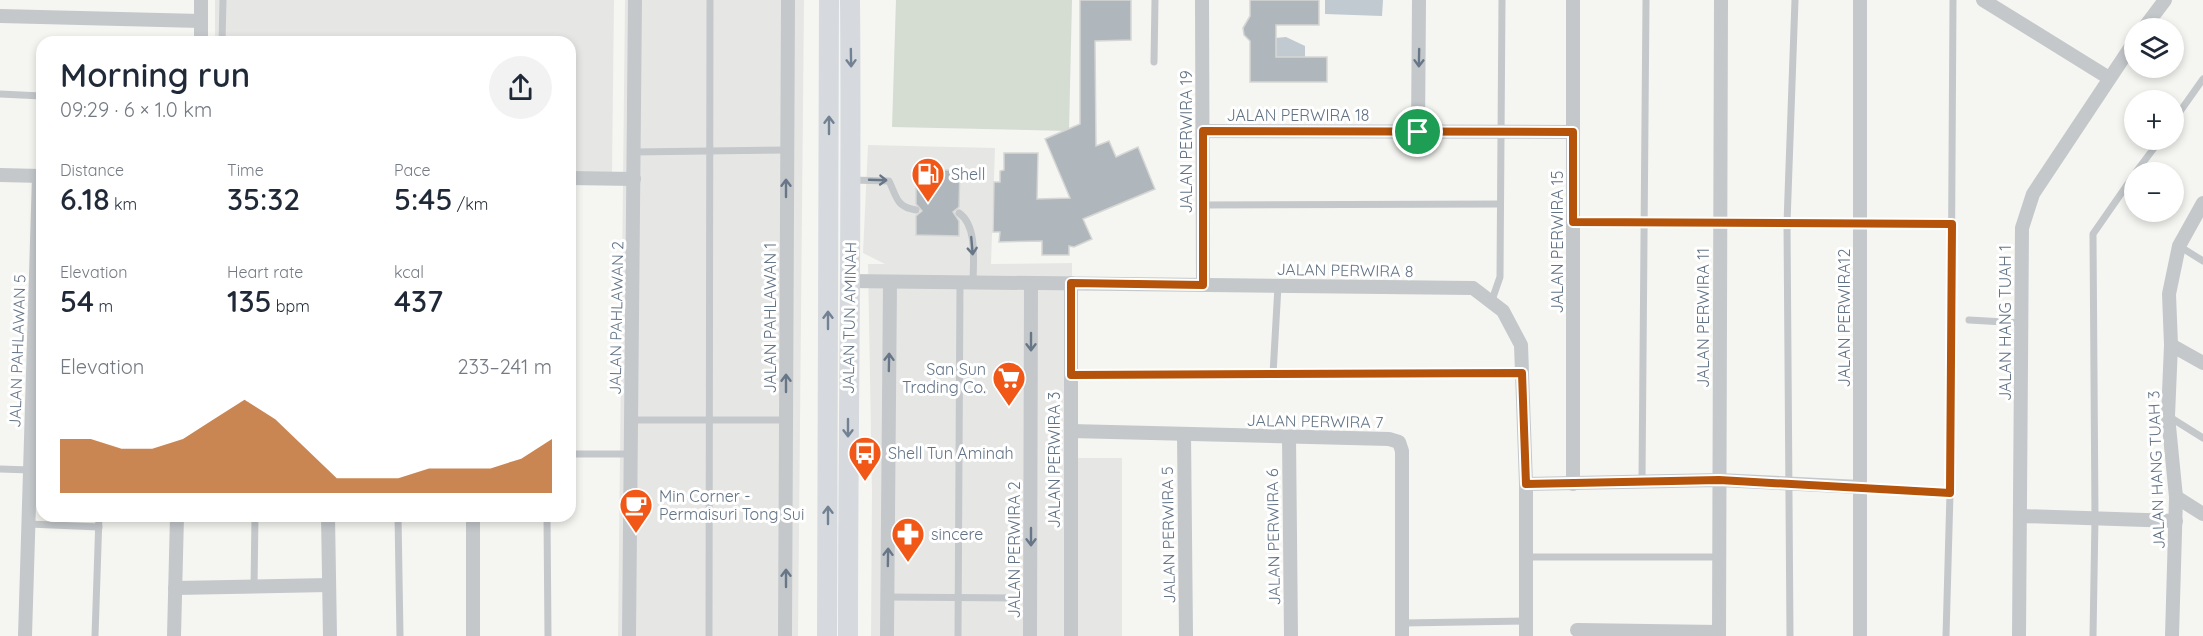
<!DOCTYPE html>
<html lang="en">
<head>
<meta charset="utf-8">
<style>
  body { margin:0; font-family:Quicksand,sans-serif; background:#f2f2f3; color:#1f2937; height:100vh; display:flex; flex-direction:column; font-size:22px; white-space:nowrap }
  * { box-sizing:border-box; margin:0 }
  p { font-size:20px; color:#747a83 }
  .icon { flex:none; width:33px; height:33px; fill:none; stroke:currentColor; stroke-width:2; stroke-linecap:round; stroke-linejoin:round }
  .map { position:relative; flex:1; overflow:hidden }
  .details { position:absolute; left:36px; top:36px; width:540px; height:486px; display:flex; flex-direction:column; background:#fff; border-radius:18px; box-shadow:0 3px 9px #0003 }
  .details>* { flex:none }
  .controls { position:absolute; left:2124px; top:18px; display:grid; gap:12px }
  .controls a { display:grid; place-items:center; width:60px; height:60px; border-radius:50%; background:#fff; box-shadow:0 3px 9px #0003; font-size:30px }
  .pin { position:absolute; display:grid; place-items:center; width:51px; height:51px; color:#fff; margin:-26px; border:3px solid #fff; border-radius:50%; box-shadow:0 2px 6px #0007 }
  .round { display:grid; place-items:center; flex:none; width:63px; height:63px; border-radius:32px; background:#f2f2f3 }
  .summary { display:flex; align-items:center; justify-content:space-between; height:102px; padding:0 24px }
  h1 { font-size:33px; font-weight:600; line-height:45px }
  .metrics { display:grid; grid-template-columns:repeat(3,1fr); gap:9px; height:102px; padding:6px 24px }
  .metrics div { display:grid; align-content:center }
  .metrics b { font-size:30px; font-weight:600 }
  .metrics small { font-size:16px; font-weight:400 }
  .metrics p { font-size:16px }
  .chart { height:168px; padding:12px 24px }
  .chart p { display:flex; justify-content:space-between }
  .chart svg { width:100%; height:108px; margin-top:6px; fill:#b45309; opacity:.7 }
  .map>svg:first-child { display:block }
  .built { fill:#e6e7e5 }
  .green { fill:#d5ddd2 }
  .water { fill:#c0cad0 }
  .building { fill:#afb6bc; stroke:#d6d7d4; stroke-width:1.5 }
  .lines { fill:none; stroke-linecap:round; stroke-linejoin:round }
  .service { stroke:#c4c8cb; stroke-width:7 }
  .minor { stroke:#c4c8cb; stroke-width:14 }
  .secondary { stroke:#d6dadf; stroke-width:20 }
  .oneway { stroke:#738292 }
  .oneway2 { stroke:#677788 }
  .route-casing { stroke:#fff; stroke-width:12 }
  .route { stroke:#b45309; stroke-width:8 }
  .labels { text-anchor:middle; stroke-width:6; stroke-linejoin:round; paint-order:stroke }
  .street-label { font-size:16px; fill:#627385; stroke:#fff }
  .poi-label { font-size:16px; fill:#627385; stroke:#fff; text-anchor:start }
</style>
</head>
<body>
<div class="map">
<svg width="2203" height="636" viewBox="0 0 2203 636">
  <rect width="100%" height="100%" fill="#f5f6f1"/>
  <g class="built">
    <polygon points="215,0 614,0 612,173 570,172 570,42 215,42"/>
    <polygon points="625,0 804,0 798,636 618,636"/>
    <polygon points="868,145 995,148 991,264 1072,263 1071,458 1122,458 1122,636 871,636 872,492 868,264 885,264 863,253"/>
  </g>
  <polygon class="green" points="896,0 1072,0 1069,131 892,127"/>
  <g class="water">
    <polygon points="1325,0 1383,0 1382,16 1325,14"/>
    <polygon points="1286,37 1305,46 1305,57 1275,57 1275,38"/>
  </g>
  <g class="building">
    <polygon points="1080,0 1131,0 1131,40 1095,41 1096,146 1109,141 1116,157 1138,147 1155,189 1083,219 1092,239 1074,247 1069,246 1069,255 1042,255 1042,241 999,242 1000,232 993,232 994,182 1000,182 1000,171 1004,170 1004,153 1038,153 1037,199 1070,198 1045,139 1080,124"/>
    <polygon points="1250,0 1319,0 1319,25 1276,25 1276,57 1327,57 1327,82 1250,82 1250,41 1244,35 1243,28 1250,16"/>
    <polygon points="916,170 960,170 959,207 953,212 959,221 959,236 916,235 916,216 922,211 916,204"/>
  </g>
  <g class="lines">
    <g class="service">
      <polyline points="222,42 223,0"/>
      <polyline points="1154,62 1155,0"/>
      <polyline points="0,94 42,96"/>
      <polyline points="2174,120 2203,79"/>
      <polyline points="633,152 786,150"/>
      <polyline points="2136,172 2160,140"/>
      <path d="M852,180L889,181C897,197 896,207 916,210"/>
      <polyline points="1203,205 1500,204"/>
      <path d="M959,213C978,226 973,263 973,283"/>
      <polyline points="1573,222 1952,223"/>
      <polyline points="2179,246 2203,261"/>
      <polyline points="1492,300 1500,277 1502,0"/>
      <polyline points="1969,320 2022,323"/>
      <polyline points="1273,374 1278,286"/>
      <polyline points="1071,375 1522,373"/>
      <polyline points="2168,416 2203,438"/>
      <polyline points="631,420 786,420"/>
      <polyline points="570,454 631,454"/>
      <polyline points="0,469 30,470"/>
      <polyline points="1642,480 1646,0"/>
      <polyline points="1860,487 1950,493"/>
      <polyline points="398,516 400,636"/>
      <polyline points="547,516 548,636"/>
      <polyline points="29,524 99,527"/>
      <polyline points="1526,557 1719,557"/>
      <polyline points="254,587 255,516"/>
      <polyline points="887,597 1030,598"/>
      <polyline points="1403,623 1526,621"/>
      <polyline points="95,636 99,516"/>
      <polyline points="709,636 710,0"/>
      <polyline points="958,636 960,282"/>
      <polyline points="1790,636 1787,223 1795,0"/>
      <polyline points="1946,636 1950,493 1953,0"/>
      <polyline points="2093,636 2095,518 2093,234 2134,175"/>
    </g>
    <g class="minor">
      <polyline points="201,0 201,42"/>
      <polyline points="1202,0 1203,285"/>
      <polyline points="1573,0 1573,484"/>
      <polyline points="1860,0 1860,636"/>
      <polyline points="1983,0 2109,78"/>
      <polyline points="0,16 201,21"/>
      <polyline points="2144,28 2165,0"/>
      <polyline points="1203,131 1573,132"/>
      <polyline points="1418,132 1419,0"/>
      <polyline points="0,175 42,176"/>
      <polyline points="570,178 634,179"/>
      <polyline points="849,281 1473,288 1503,311 1521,345 1526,484 1526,636"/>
      <polyline points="2171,345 2203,363"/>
      <polyline points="1071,431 1389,439 1399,442 1402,451 1402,636"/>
      <polyline points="1184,434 1186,636"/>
      <polyline points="1289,437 1291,636"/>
      <polyline points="1526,484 1719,480 1860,487"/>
      <polyline points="2176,497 2203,514"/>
      <polyline points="328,516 330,636"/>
      <polyline points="2021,516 2176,521"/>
      <polyline points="175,588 329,585"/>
      <polyline points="1577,630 1719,632"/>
      <polyline points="25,636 39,176"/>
      <polyline points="174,636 177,516"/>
      <polyline points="473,636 473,516"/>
      <polyline points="629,636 635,0"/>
      <polyline points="785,636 788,0"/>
      <polyline points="887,636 890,282"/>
      <polyline points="1030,636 1031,283"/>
      <polyline points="1071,636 1071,283"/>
      <polyline points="1719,636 1721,0"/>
      <polyline points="2019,636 2022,228 2033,194 2134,42"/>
      <polyline points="2172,636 2176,497 2168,416 2171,345 2169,294 2179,246 2203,203"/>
    </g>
    <g class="secondary">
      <polyline points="827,636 829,0"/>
      <path d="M848,636C848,424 852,212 850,0"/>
    </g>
  </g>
  <defs><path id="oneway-shaft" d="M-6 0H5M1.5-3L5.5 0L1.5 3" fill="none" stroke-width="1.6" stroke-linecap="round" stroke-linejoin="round" transform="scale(1.5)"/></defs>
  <g class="oneway">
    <use href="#oneway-shaft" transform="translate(851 58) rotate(89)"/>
    <use href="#oneway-shaft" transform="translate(829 125) rotate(-90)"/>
    <use href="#oneway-shaft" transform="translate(828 320) rotate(-90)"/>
    <use href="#oneway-shaft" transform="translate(848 428) rotate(90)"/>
    <use href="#oneway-shaft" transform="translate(828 515) rotate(-90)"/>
  </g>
  <g class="oneway2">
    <use href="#oneway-shaft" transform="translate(1419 58) rotate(91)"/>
    <use href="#oneway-shaft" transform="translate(878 180) rotate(2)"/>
    <use href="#oneway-shaft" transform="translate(786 188) rotate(-90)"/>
    <use href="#oneway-shaft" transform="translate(972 246) rotate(85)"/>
    <use href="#oneway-shaft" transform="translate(1031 342) rotate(90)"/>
    <use href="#oneway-shaft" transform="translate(889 362) rotate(-89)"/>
    <use href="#oneway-shaft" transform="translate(786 383) rotate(-90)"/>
    <use href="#oneway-shaft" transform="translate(1031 537) rotate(90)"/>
    <use href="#oneway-shaft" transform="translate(888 557) rotate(-89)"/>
    <use href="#oneway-shaft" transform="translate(786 578) rotate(-90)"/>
  </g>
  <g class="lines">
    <defs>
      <polygon id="route" points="1203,131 1573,132 1573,222 1952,224 1950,493 1719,480 1526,484 1522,373 1071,375 1071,283 1203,285"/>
    </defs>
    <use href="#route" class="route-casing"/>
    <use href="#route" class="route"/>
  </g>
  <defs>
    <symbol id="fuel-pin" viewBox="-11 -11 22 30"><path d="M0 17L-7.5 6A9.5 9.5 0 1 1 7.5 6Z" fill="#f15716" stroke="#fff"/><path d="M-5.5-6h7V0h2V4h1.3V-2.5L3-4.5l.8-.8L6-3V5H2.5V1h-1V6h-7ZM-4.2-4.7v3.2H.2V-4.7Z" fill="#fff"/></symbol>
    <symbol id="supermarket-pin" viewBox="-11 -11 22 30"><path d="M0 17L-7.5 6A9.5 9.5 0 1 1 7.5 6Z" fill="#f15716" stroke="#fff"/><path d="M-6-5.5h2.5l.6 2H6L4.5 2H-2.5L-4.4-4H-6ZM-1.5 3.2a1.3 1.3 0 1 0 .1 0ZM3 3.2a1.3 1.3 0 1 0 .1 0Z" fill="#fff"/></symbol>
    <symbol id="bus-pin" viewBox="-11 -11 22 30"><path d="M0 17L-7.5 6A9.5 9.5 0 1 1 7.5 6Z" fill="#f15716" stroke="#fff"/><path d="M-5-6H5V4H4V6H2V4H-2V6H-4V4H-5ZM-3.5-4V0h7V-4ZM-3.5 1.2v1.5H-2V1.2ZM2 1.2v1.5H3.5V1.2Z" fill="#fff"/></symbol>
    <symbol id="cafe-pin" viewBox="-11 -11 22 30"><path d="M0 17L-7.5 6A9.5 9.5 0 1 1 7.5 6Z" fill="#f15716" stroke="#fff"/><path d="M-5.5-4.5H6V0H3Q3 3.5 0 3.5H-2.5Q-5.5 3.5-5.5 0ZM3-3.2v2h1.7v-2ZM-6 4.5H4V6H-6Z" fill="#fff"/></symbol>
    <symbol id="pharmacy-pin" viewBox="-11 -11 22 30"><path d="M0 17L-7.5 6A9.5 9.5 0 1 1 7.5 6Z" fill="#f15716" stroke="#fff"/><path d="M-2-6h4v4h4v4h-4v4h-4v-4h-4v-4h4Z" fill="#fff"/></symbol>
  </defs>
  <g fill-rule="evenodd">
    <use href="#fuel-pin" x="909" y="155" width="38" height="52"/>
    <use href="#supermarket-pin" x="990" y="359" width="38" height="52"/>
    <use href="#bus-pin" x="846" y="434" width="38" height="52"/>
    <use href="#cafe-pin" x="617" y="486" width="38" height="52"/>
    <use href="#pharmacy-pin" x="889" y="515" width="38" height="52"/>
  </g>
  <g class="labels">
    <g class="street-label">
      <text x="1298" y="121">JALAN PERWIRA 18</text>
      <text transform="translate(1186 142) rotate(-90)" y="6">JALAN PERWIRA 19</text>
      <text transform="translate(1557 242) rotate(-90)" y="6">JALAN PERWIRA 15</text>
      <text transform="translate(1345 270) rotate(1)" y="6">JALAN PERWIRA 8</text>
      <text transform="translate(616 318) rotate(-89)" y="6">JALAN PAHLAWAN 2</text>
      <text transform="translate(770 318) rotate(-90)" y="6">JALAN PAHLAWAN 1</text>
      <text transform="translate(849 318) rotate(-89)" y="6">JALAN TUN AMINAH</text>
      <text transform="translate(1703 318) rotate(-90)" y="6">JALAN PERWIRA 11</text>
      <text transform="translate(1844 318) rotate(-90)" y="6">JALAN PERWIRA12</text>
      <text transform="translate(2005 323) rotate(-90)" y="6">JALAN HANG TUAH 1</text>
      <text transform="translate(17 351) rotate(-88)" y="6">JALAN PAHLAWAN 5</text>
      <text transform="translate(1315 421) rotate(1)" y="6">JALAN PERWIRA 7</text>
      <text transform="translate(1054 460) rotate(-90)" y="6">JALAN PERWIRA 3</text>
      <text transform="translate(2156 470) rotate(-92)" y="6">JALAN HANG TUAH 3</text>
      <text transform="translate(1168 535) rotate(-91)" y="6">JALAN PERWIRA 5</text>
      <text transform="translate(1273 537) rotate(-91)" y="6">JALAN PERWIRA 6</text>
      <text transform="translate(1014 550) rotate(-90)" y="6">JALAN PERWIRA 2</text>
    </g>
    <g class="poi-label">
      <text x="951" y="180">Shell</text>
      <text x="986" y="375" text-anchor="end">San Sun<tspan x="986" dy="18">Trading Co.</tspan></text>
      <text x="888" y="459">Shell Tun Aminah</text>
      <text x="659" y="502">Min Corner -<tspan x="659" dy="18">Permaisuri Tong Sui</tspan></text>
      <text x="931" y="540">sincere</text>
    </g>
  </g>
</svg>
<div class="controls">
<a><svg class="icon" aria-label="layers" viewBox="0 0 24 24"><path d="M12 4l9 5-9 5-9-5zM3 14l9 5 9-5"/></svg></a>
<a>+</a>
<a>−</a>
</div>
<div class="pin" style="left:1418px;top:132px;background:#1e9e55"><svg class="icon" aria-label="arrive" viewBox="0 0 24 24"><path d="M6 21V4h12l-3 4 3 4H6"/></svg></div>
<section class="details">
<div class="summary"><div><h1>Morning run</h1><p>09:29 · 6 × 1.0 km</p></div><a class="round"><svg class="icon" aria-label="share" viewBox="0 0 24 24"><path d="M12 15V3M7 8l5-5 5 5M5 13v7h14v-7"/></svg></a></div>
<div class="metrics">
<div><p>Distance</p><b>6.18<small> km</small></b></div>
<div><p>Time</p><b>35:32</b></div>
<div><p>Pace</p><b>5:45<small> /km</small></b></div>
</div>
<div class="metrics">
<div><p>Elevation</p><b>54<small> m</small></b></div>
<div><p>Heart rate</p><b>135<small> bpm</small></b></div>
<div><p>kcal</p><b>437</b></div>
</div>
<div class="chart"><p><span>Elevation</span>233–241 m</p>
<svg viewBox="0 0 160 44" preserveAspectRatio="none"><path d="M0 44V22L10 22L20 26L30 26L40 22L50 14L60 6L70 14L80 26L90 38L100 38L110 38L120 34L130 34L140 34L150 30L160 22V44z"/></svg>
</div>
</section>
</div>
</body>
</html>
